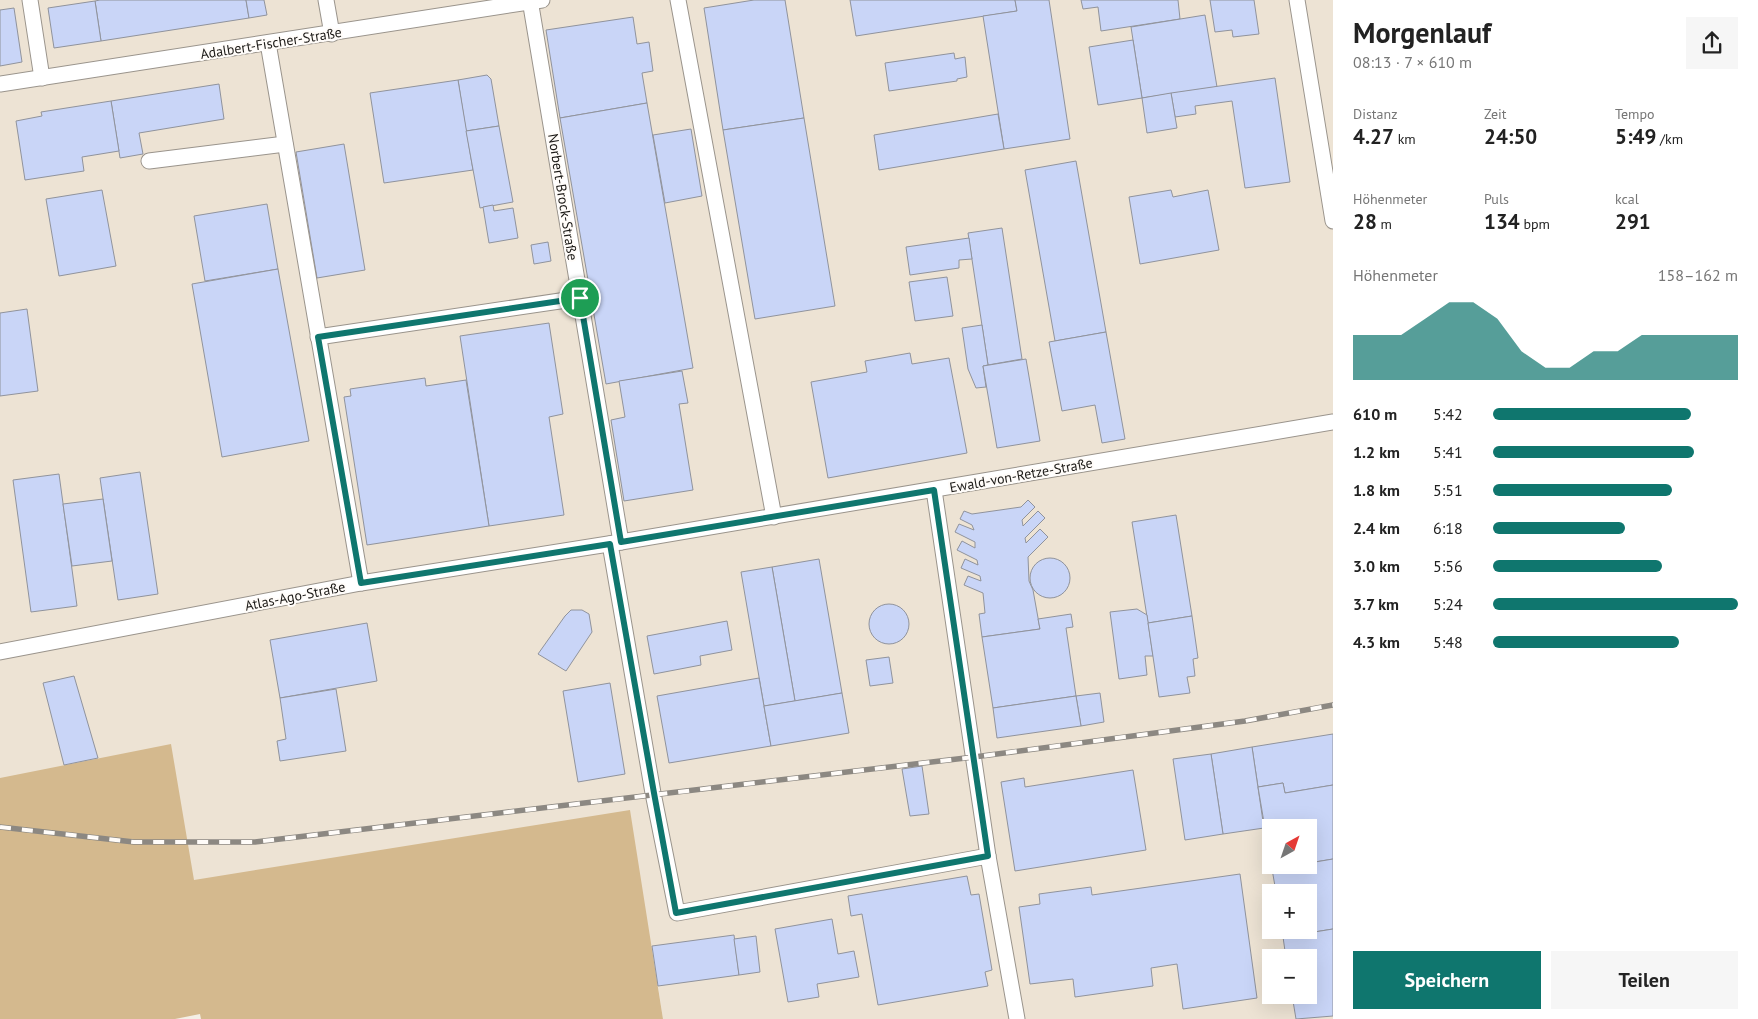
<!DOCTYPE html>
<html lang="de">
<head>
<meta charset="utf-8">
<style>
  body { margin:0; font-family:"PT Sans",sans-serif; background:#f6f6f6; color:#222; height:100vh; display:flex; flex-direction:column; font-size:19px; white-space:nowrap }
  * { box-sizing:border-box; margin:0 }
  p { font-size:16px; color:#767676 }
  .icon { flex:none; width:28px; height:28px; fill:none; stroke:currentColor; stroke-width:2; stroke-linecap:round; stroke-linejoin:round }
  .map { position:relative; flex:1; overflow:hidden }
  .panel { display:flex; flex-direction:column; background:#fff; width:425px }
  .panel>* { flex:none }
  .needle { width:32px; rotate:40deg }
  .fabs { position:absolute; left:1262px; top:819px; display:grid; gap:10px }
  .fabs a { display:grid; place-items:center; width:55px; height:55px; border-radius:0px; background:#fff; box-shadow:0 5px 20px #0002; font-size:25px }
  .pin { position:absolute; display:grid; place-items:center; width:42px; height:42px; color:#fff; margin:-21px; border:2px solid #fff; border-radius:50%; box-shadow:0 1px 5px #0007 }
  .round { display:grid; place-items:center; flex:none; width:52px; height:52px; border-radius:0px; background:#f6f6f6 }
  .head { display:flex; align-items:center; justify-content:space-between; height:85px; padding:0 20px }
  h1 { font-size:28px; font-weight:700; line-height:38px }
  .figures { display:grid; grid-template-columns:repeat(3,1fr); gap:8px; height:85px; padding:5px 20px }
  .figures div { display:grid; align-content:center }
  .figures b { font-size:21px; font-weight:700 }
  .figures small { font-size:14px; font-weight:400 }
  .figures p { font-size:14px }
  .chart { height:140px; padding:10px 20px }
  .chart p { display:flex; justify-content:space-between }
  .chart svg { width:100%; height:90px; margin-top:5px; fill:#0f766e; opacity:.7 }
  .cta { display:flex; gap:10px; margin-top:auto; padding:10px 20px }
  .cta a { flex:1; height:58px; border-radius:0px; background:#0f766e; color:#fff; font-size:20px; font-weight:700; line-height:58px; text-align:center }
  .cta a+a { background:#f6f6f6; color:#222 }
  ul { padding:0 20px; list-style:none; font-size:16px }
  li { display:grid; grid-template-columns:80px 60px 1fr; align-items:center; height:38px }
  li i { height:12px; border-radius:6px; background:#0f766e }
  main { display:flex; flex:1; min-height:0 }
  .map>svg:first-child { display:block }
  .built { fill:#ede3d4; fill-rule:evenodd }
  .green { fill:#d4b98e }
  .building { fill:#c9d5f7; stroke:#90939c }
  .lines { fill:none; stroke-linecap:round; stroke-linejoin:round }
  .lane-casing { stroke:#9a948c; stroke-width:17 }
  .lane { stroke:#fff; stroke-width:15 }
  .rail-casing { stroke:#8c8882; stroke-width:5.5 }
  .rail { stroke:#fffcf9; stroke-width:4; stroke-dasharray:11; stroke-linecap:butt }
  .route-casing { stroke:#fff; stroke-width:10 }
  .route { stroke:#0f766e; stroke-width:6 }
  .labels { text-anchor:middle; stroke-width:4; stroke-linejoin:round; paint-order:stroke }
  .street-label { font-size:14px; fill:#1b1916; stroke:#fffcf9 }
</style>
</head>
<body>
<main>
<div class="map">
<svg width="1333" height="1019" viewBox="0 0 1333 1019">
  <rect width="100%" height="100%" fill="#f4efe6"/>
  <path class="built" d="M0,0H1333V1019H663L658,986L193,880L0,896ZM1271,828H1309V865H1271ZM1271,892H1309V930H1271ZM1271,958H1309V995H1271Z"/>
  <polygon class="green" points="171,744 194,880 630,810 663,1019 201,1019 200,1014 175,1019 0,1019 0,778"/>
  <g class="building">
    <polygon points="100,0 246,0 249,18 101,41 95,1"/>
    <polygon points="246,0 264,0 267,15 249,18"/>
    <polygon points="754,0 785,0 804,118 723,130 704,8"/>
    <polygon points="850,0 1015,0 1017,11 856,36"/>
    <polygon points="1015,0 1049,0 1070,139 1004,149 983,16 1017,11"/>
    <polygon points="1081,0 1178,0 1180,19 1101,31 1098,7 1083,9"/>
    <polygon points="1210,0 1254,0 1259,34 1233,37 1232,30 1215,32"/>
    <polygon points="95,1 101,41 54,48 48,8"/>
    <polygon points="14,8 22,62 0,66 0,10"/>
    <polygon points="1205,15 1217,87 1142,98 1131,27"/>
    <polygon points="633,17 637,44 649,42 653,71 642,73 647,103 560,118 546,30"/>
    <polygon points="1133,40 1142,98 1098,105 1089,47"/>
    <polygon points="954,53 955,59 965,57 967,77 957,79 957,81 889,91 885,63"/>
    <polygon points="487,75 491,79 499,126 466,131 458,80"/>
    <polygon points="1275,78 1290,182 1245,188 1232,101 1195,106 1196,114 1175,117 1171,93"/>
    <polygon points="458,80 473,170 384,183 370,93"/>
    <polygon points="219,84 224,119 139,133 143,154 120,158 111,101"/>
    <polygon points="1171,93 1177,128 1147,133 1142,98"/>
    <polygon points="111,101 119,151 82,157 84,171 25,180 16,121 42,116 41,112"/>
    <polygon points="647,103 693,368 606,384 560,118"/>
    <polygon points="998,114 1004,149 879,170 874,135"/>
    <polygon points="804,118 835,306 755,319 723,130"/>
    <polygon points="499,126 513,202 480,208 466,131"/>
    <polygon points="691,129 702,196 665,203 653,135"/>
    <polygon points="344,144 365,270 317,278 296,152"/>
    <polygon points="1076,161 1106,332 1055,341 1025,170"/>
    <polygon points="102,190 116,266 59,276 46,199"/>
    <polygon points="1171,190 1173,197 1208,190 1219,250 1140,264 1129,197"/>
    <polygon points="267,204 278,269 205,281 194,216"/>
    <polygon points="493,205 494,211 513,208 518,238 489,243 483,207"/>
    <polygon points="1002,228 1022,359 988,365 968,233"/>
    <polygon points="969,238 972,259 959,260 959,268 910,275 906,247"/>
    <polygon points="548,242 551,261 534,264 531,245"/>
    <polygon points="278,269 309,441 222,457 192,284"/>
    <polygon points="947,277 953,316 915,321 909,282"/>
    <polygon points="27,309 38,391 0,396 0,313"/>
    <polygon points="549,323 563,414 549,417 564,515 489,526 460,336"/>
    <polygon points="982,325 988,365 983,366 986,387 976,388 968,369 962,328"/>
    <polygon points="1106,332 1125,439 1102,443 1095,405 1062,411 1049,342"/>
    <polygon points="910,353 912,364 949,358 967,453 828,478 811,382 867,372 865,361"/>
    <polygon points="1026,359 1040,441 997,448 983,366"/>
    <polygon points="682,371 688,403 679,404 693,490 624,501 611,420 625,417 619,381"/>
    <polygon points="425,378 426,386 466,380 489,526 367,545 344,397 351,396 350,389"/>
    <polygon points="140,472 158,594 118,600 100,478"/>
    <polygon points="59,474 77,606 31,612 13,480"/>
    <polygon points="103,499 112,561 72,566 63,504"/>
    <polygon points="1028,500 1035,507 1022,520 1023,526 1038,511 1045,518 1025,538 1026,543 1040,529 1048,537 1028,557 1029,581 1033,590 1040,629 982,637 979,614 985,613 983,593 964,585 968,576 981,581 980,576 961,568 965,559 978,565 977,560 957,550 962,541 975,548 975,542 955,532 959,524 974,530 972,525 960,519 964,511 972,514 1021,507"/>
    <polygon points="1176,515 1192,616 1148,623 1132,522"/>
    <circle cx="1050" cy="578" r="20"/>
    <polygon points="819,559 842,693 795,701 772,567"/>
    <polygon points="772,567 795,701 764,706 741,572"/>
    <circle cx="889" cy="624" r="20"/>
    <polygon points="1137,609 1147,615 1153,656 1145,656 1147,675 1119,679 1110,612"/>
    <polygon points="571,610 582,610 589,614 592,632 566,671 538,654 565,616"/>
    <polygon points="1071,614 1073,627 1066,628 1076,696 993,708 982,637 1040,629 1038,619"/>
    <polygon points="1192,616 1198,658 1193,659 1195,676 1187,677 1190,693 1159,697 1148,623"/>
    <polygon points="727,621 732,650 700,656 701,665 654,674 647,636"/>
    <polygon points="367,623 377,681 280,698 270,640"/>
    <polygon points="889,657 893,683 870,686 866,660"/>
    <polygon points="74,676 98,758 64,765 43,683"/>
    <polygon points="759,678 771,746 669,763 657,696"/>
    <polygon points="610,683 625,774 578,782 563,691"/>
    <polygon points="336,689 346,751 280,761 277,741 286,739 280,698"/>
    <polygon points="842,693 849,733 771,746 764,706"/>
    <polygon points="1100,693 1104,722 1081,726 1076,696"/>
    <polygon points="1076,696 1081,726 997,738 993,708"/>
    <polygon points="1333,734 1333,785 1285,793 1283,783 1258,787 1252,747"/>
    <polygon points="1252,747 1264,828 1223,834 1211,754"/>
    <polygon points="1211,754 1223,834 1185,840 1173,759"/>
    <polygon points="922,766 929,814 910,816 902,769"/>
    <polygon points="1133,770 1146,850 1015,871 1001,782 1024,778 1025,787"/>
    <polygon points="1283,783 1285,793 1333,785 1333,859 1309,863 1309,828 1271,828 1271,864 1258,787"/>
    <polygon points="1333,859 1333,929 1283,937 1282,930 1309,930 1309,892 1276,892 1272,869 1309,865 1309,863"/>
    <polygon points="1240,874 1257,998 1183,1009 1177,964 1151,968 1153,986 1075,997 1073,979 1030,984 1019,907 1040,904 1039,894 1091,887 1092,895"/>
    <polygon points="967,876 971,895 979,894 992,970 985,972 988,986 878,1005 862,914 851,916 848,896"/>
    <polygon points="832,919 838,954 854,951 859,977 817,984 819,997 788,1002 775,929"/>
    <polygon points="1333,929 1333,1016 1296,1019 1292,995 1309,995 1309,958 1286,958 1283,937"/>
    <polygon points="734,935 739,975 658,986 652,946"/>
    <polygon points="756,936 760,972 739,975 734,939"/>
  </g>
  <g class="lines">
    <defs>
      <g id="lane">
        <polyline points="30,0 42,78"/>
        <polyline points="326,0 332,34"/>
        <polyline points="530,0 621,542"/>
        <polyline points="678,0 774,517"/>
        <polyline points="1297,0 1333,221"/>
        <polyline points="268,43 361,583"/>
        <polyline points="0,84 542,0"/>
        <polyline points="149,161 285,144"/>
        <polyline points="318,337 580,298"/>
        <polyline points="934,490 988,856 1017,1019"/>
        <polyline points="610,544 653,793 677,913 988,856"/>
        <polyline points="0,652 361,583 621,542 1333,422"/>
      </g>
    </defs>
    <use href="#lane" class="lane-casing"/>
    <use href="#lane" class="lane"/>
    <defs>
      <polyline id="rail" points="0,827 134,842 255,842 974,757 1245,721 1333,705"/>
    </defs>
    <use href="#rail" class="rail-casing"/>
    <use href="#rail" class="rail"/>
  </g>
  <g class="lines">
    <defs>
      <polygon id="route" points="580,298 621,542 934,490 988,856 676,913 654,793 610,544 361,583 318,337"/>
    </defs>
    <use href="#route" class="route-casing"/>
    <use href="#route" class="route"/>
  </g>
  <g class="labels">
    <g class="street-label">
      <text transform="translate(271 43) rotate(-9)" y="5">Adalbert-Fischer-Straße</text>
      <text transform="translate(563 197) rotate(81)" y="5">Norbert-Brock-Straße</text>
      <text transform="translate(1021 475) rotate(-10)" y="5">Ewald-von-Retze-Straße</text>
      <text transform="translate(295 596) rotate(-11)" y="5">Atlas-Ago-Straße</text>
    </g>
  </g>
</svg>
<div class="fabs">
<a><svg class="needle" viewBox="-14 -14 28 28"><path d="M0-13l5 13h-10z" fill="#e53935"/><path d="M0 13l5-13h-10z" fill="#767676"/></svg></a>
<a>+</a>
<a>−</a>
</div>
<div class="pin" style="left:580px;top:298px;background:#1e9e55"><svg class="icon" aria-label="arrive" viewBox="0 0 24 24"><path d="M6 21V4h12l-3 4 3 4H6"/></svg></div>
</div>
<section class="panel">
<div class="head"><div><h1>Morgenlauf</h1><p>08:13 · 7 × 610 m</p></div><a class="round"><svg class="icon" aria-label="share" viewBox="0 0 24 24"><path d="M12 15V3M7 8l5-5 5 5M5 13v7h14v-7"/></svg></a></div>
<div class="figures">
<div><p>Distanz</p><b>4.27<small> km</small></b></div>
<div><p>Zeit</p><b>24:50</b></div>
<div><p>Tempo</p><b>5:49<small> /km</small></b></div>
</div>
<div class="figures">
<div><p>Höhenmeter</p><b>28<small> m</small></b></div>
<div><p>Puls</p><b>134<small> bpm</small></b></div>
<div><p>kcal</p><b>291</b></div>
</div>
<div class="chart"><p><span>Höhenmeter</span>158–162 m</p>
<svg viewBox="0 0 160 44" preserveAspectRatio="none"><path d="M0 44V22L10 22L20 22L30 14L40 6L50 6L60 14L70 30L80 38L90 38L100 30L110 30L120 22L130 22L140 22L150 22L160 22V44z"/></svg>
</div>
<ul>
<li><b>610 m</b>5:42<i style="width:81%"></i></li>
<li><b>1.2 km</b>5:41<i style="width:82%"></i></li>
<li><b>1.8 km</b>5:51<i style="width:73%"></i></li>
<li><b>2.4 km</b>6:18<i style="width:54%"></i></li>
<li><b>3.0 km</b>5:56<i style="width:69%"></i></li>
<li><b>3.7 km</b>5:24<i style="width:100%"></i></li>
<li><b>4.3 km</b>5:48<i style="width:76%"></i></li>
</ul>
<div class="cta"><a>Speichern</a><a>Teilen</a></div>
</section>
</main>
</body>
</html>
